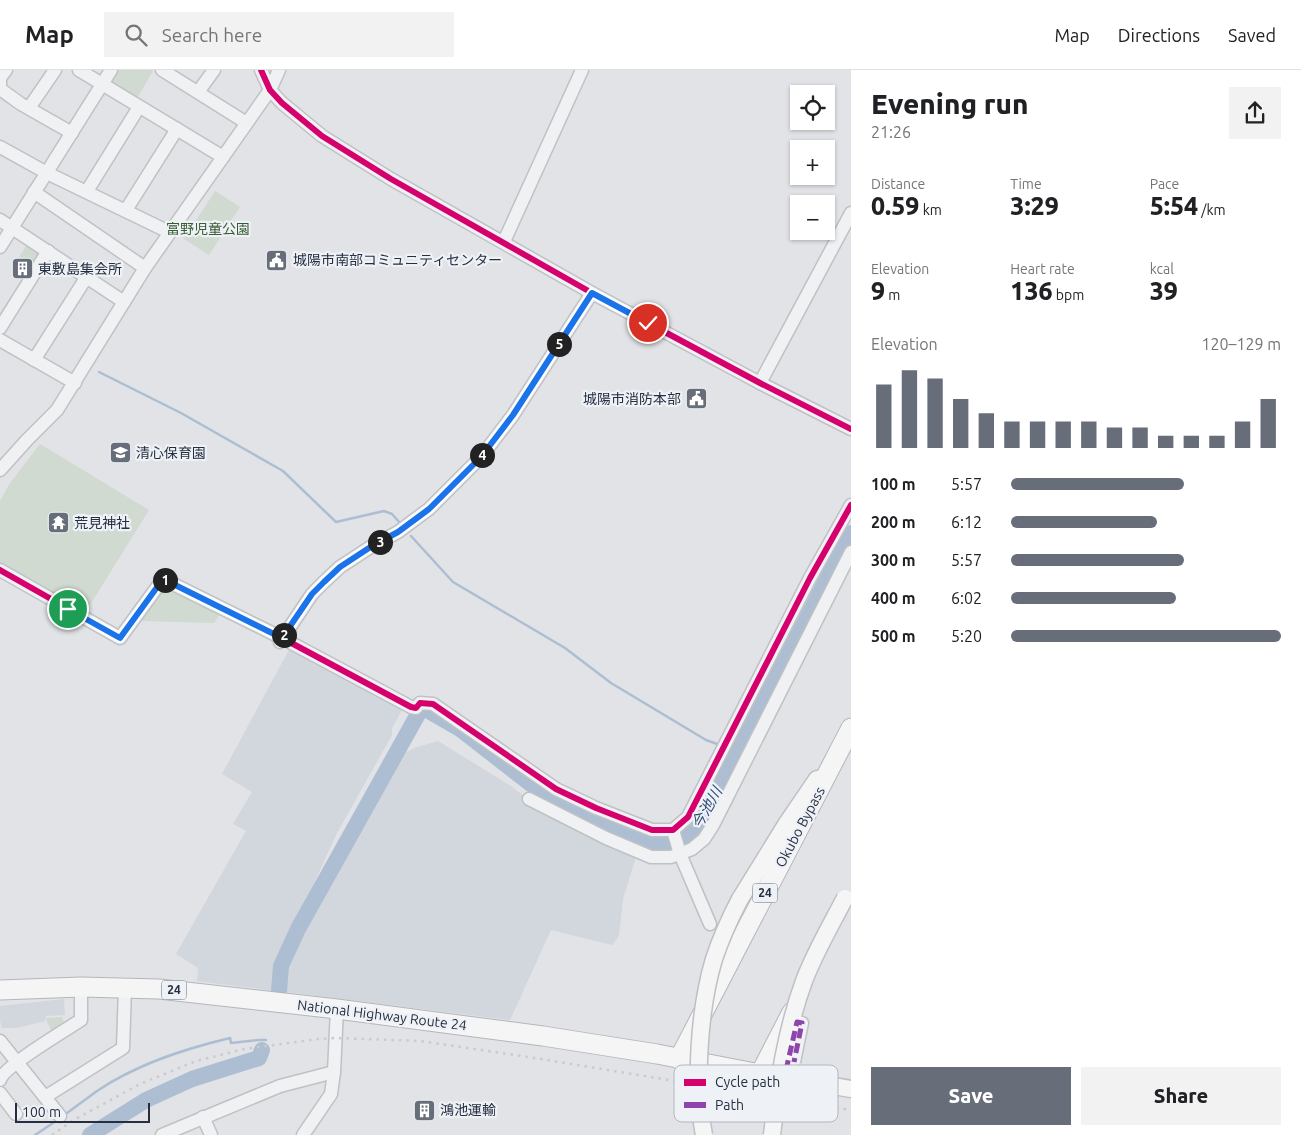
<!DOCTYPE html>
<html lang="en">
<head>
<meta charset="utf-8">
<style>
  body { margin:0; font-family:Ubuntu,"Noto Sans JP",sans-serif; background:#f2f2f2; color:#202124; height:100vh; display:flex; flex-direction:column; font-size:19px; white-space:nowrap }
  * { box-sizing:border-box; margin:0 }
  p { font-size:16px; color:#757577 }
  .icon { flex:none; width:28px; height:28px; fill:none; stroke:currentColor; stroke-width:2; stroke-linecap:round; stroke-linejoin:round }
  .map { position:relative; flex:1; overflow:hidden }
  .details { display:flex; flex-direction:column; background:#fff; width:450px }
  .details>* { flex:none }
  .fabs { position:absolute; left:790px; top:15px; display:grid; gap:10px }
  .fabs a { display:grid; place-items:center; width:45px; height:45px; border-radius:0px; background:#fff; box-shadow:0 1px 4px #0004; font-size:25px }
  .scale { position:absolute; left:15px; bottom:12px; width:135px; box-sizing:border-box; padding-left:5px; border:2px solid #262f40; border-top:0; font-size:14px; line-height:18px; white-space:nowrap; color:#262f40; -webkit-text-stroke:4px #eef1f6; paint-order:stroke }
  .pin { position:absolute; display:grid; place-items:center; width:42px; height:42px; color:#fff; margin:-21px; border:2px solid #fff; border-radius:50%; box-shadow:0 1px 5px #0007 }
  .km { position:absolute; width:25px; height:25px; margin:-12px; border-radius:50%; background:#222; color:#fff; font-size:14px; line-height:25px; text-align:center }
  .round { display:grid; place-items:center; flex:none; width:52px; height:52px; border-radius:0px; background:#f2f2f2 }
  .headline { display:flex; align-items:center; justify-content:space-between; height:85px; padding:0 20px }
  h1 { font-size:28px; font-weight:800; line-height:38px }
  .stats { display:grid; grid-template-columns:repeat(3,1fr); gap:8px; height:85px; padding:5px 20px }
  .stats div { display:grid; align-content:center }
  .stats b { font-size:25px; font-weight:800 }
  .stats small { font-size:14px; font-weight:400 }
  .stats p { font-size:14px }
  .chart { height:140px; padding:10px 20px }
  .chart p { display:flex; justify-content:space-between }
  .chart svg { width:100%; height:90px; margin-top:5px; stroke:#676e7a; stroke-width:6 }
  .button { display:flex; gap:10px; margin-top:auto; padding:10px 20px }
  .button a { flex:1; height:58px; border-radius:0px; background:#676e7a; color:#fff; font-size:20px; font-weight:800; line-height:58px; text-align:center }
  .button a+a { background:#f2f2f2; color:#202124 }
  ul { padding:0 20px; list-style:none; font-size:16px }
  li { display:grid; grid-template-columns:80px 60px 1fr; align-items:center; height:38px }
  li i { height:12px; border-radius:6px; background:#676e7a }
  header { display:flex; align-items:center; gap:30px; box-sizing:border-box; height:70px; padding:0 25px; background:#fff; border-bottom:1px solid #e0e0e0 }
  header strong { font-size:24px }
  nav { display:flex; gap:28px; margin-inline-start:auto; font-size:18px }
  .search { width:350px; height:45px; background:#f2f2f2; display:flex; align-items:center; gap:12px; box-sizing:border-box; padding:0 18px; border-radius:0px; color:#757577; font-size:19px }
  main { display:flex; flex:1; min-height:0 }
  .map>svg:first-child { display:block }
  .built { fill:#d2d6dd }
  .green { fill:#d0dad1 }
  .water { fill:#adbed3 }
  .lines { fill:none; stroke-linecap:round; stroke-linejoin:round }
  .stream { stroke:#adbed3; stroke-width:2.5 }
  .river { stroke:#adbed3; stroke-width:16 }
  .minor-casing { stroke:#bfc1c4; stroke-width:15 }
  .major-casing { stroke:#bdc0c4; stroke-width:19 }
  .highway-casing { stroke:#b3b6bb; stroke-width:21 }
  .minor { stroke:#f0f1f3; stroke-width:12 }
  .major { stroke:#f5f5f6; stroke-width:16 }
  .highway { stroke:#f5f5f6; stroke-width:19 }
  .rail { stroke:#c9cbce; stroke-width:2.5; stroke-dasharray:2.5 5; stroke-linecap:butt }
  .minor-bridge-casing { stroke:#bfc1c4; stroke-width:15; stroke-linecap:butt }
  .major-bridge-casing { stroke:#bdc0c4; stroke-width:19; stroke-linecap:butt }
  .minor-bridge { stroke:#f0f1f3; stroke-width:12 }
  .major-bridge { stroke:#f5f5f6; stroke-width:16 }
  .quiet { stroke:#8e44ad; stroke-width:5; stroke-dasharray:10 5; stroke-linecap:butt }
  .cycleway-casing { stroke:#eef1f6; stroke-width:9 }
  .cycleway { stroke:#d6006c; stroke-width:6 }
  .route-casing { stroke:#fff; stroke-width:10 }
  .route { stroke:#1a73e8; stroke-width:6 }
  .labels { text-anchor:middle; stroke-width:4.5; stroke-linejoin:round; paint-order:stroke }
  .shield { fill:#eef1f6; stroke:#626977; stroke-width:1 }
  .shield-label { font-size:12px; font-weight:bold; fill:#262f40 }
  .park-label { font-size:14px; fill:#395d33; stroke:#eef1f6 }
  .poi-label { font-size:14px; fill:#262f40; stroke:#eef1f6; text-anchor:start }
  .street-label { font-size:14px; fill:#262f40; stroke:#eef1f6 }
  .water-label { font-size:15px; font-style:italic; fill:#2e4c76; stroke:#eef1f6 }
  .key { fill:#eef1f6; stroke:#b2b7bf; stroke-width:1 }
  .key-label { font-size:14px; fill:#262f40 }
</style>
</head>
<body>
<header>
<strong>Map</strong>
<div class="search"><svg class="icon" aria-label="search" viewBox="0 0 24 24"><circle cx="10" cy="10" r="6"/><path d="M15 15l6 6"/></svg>Search here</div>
<nav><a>Map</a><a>Directions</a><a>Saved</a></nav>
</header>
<main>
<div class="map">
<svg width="851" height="1065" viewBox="0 0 851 1065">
  <rect width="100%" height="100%" fill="#e1e3e6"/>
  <g class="built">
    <polygon points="291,576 403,638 392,658 392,665 337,763 305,833 308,835 279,895 275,921 197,911 198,898 176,884 246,761 233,754 252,722 222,704"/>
    <polygon points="438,671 511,716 537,736 636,787 623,829 619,865 616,870 612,875 551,860 510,950 286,922 288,897 332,805 397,687 414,678"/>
    <polygon points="64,929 65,945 46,946 45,951 17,958 2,958 0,951 0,936"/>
  </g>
  <g class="green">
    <polygon points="116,0 152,0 153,1 136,30 110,16 110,9"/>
    <polygon points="215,121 240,137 209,185 184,169"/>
    <polygon points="28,173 37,179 40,185 33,196 19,187"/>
    <polygon points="40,374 149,440 85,543 0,494 0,431 10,413"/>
    <polygon points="167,515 221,543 214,553 140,551"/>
    <polygon points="62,947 65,956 53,964 47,952 46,948"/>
  </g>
  <polygon class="water" points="109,1044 120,1046 87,1065 87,1061"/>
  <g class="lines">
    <g class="stream">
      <polyline points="99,302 181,343 283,401 336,452 384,441 392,444 400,453"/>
      <polyline points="411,466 453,512 565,578 611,613 706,670 720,675"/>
      <polyline points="727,678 738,683"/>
      <path d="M63,1046C74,1038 86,1029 97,1021C137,994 184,979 230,968L231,973L259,970H266"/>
      <polyline points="35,1065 59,1049"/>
    </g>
    <g class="river">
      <polyline points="279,921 281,896 298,859 422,637 460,659 532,715 559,732 590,748 651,773 681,772 697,760 851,463"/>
      <polyline points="90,1065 146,1030 192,1009 259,988 262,980"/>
    </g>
    <defs>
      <g id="minor">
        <polyline points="6,0 0,8 0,19 21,34 72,63"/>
        <polyline points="79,0 223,87"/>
        <polyline points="162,0 245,52"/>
        <polyline points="261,0 270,20 282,33 322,66 391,109 592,223 760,313 851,359"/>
        <polyline points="198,22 214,0"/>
        <polyline points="29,38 55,0"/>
        <polyline points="0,77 47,103 169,162"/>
        <polyline points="87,121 139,37"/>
        <polyline points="34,122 145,198"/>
        <polyline points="126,140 177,59"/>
        <polyline points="0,150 124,232"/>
        <polyline points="503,172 506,167 582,0"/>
        <polyline points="0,177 111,0"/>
        <polyline points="0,258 48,181"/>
        <polyline points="0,270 75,313"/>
        <polyline points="34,290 86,208"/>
        <polyline points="760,313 851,143"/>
        <polyline points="0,400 27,370 57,340 145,198 270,20 279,0"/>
        <polyline points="0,500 120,568 163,509 282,568 411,637 416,638 420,633 433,634 556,719 596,738 652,760 673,760 688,747 810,508 851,435"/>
        <polyline points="280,572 312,524 324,512 340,497 372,476 398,462 429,439 481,387 513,345 592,223"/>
        <polyline points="529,729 606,768 651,787 671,787 692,779 704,769 713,755 851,482"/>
        <polyline points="673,760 680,784 710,854"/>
        <polyline points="0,971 60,1046"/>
        <path d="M0,1010C3,997 67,959 81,950V917"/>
        <polyline points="0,1023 16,1044"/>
        <polyline points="45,1027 123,978 125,917"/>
        <polyline points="203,1047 211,1065"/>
        <polyline points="162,1065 280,1016 334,1002"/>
        <polyline points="303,1065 331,1024 334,1002 337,939"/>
      </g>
      <g id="major">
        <polyline points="740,829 787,753 817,709"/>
        <polyline points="782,1007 851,1019"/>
      </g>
      <g id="highway">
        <polyline points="0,920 81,917 159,919 337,939 543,966 657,984 760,1004 792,942"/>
        <polyline points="790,974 789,996 793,1009"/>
        <polyline points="679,989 851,658"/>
      </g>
    </defs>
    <use href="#minor" class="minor-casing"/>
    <use href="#major" class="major-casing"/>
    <use href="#highway" class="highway-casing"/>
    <use href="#minor" class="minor"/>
    <use href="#major" class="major"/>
    <use href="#highway" class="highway"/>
    <polyline class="rail" points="52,1065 72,1051 140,1014 196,991 244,979 318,969 336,968 420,971 535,988 851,1040"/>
    <defs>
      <polyline id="minor-bridge" points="794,992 802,953 797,952 794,966"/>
      <g id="major-bridge">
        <path d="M704,1065C694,1014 699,939 714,889C721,868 730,848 740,829"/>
        <path d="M772,1065C778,1013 786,960 804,911C815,882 831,855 845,828"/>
      </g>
    </defs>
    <use href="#minor-bridge" class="minor-bridge-casing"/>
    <use href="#major-bridge" class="major-bridge-casing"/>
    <use href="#minor-bridge" class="minor-bridge"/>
    <use href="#major-bridge" class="major-bridge"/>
    <polyline class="quiet" points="786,1000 797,952 802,953 794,992"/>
    <defs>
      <g id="cycleway">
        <polyline points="261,0 270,20 282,33 322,66 391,109 592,223 760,313 851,359"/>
        <polyline points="0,500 120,568 163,509 282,568 411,637 416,638 420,633 433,634 556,719 596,738 652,760 673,760 688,747 810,508 851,435"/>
      </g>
    </defs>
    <use href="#cycleway" class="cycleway-casing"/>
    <use href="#cycleway" class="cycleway"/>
  </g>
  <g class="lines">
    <defs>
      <polyline id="route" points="68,539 120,568 163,509 282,568 312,524 324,512 340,497 372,476 398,462 429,439 481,387 513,345 592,223 648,253"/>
    </defs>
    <use href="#route" class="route-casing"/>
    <use href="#route" class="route"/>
  </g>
  <defs>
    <symbol id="civic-square" viewBox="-11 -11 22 22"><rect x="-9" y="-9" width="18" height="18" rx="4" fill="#676e7a" stroke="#eef1f6"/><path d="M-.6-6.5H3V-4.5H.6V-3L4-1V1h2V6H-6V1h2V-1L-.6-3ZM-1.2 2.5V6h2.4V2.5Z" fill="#fff"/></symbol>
    <symbol id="building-square" viewBox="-11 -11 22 22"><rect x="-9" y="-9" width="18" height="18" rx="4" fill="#676e7a" stroke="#eef1f6"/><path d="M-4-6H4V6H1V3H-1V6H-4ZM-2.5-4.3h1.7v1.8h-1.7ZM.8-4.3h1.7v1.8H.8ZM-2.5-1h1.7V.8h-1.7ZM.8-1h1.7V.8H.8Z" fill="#fff"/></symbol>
    <symbol id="school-square" viewBox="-11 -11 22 22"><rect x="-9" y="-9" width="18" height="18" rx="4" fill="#676e7a" stroke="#eef1f6"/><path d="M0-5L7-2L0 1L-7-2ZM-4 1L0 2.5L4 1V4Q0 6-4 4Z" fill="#fff"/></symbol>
    <symbol id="temple-square" viewBox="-11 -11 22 22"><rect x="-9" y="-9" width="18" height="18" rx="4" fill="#676e7a" stroke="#eef1f6"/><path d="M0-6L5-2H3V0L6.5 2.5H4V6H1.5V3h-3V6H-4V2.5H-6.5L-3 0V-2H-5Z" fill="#fff"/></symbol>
  </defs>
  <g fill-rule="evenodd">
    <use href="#civic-square" x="264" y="178" width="25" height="25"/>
    <use href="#building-square" x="10" y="186" width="25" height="25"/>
    <use href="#civic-square" x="684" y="316" width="25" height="25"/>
    <use href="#school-square" x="108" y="370" width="25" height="25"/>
    <use href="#temple-square" x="46" y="440" width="25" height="25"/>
    <use href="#building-square" x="412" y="1028" width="25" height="25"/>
  </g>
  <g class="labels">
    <g class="shield">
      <rect x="752.5" y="813.5" width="25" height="19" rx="4"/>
      <rect x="161.5" y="910.5" width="25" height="19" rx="4"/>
    </g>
    <g class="shield-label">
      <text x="765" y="827">24</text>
      <text x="174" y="924">24</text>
    </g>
    <g class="park-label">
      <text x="208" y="164">富野児童公園</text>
    </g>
    <g class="poi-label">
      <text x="293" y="195">城陽市南部コミュニティセンター</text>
      <text x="38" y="204">東敷島集会所</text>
      <text x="681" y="334" text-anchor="end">城陽市消防本部</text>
      <text x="136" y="388">清心保育園</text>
      <text x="74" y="458">荒見神社</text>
      <text x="440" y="1045">鴻池運輸</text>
    </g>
    <g class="street-label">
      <text transform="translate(800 757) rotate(-62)" y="5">Okubo Bypass</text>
      <text transform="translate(382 945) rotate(7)" y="5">National Highway Route 24</text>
    </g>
    <g class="water-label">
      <text transform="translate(707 738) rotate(-60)" y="5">今池川</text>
    </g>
  </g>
  <rect x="674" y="995" width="164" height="57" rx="8" class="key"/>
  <rect x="684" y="1009" width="22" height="7" fill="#d6006c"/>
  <rect x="684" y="1032" width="22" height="6" fill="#8e44ad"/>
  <g class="key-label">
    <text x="715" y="1017">Cycle path</text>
    <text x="715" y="1040">Path</text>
  </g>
</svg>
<div class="fabs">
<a><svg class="icon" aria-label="locate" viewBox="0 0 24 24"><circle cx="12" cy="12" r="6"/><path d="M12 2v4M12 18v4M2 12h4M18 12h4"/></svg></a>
<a>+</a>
<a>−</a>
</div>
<div class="scale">100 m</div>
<div class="pin" style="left:68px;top:539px;background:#1e9e55"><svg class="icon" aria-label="arrive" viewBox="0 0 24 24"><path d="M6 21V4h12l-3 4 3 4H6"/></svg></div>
<div class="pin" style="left:648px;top:253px;background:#d93025"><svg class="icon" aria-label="check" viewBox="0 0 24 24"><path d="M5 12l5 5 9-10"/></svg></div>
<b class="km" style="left:165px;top:510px">1</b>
<b class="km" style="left:284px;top:565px">2</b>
<b class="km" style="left:380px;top:472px">3</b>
<b class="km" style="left:482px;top:385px">4</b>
<b class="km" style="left:559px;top:274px">5</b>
</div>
<section class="details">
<div class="headline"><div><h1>Evening run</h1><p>21:26</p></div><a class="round"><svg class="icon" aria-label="share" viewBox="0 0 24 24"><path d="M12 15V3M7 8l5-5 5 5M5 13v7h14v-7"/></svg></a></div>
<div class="stats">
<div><p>Distance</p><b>0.59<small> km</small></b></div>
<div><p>Time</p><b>3:29</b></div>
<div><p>Pace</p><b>5:54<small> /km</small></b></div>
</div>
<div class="stats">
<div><p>Elevation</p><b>9<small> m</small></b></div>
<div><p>Heart rate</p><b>136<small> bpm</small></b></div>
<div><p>kcal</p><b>39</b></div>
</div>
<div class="chart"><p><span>Elevation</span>120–129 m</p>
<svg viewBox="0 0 160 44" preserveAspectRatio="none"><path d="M5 44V13M15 44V6M25 44V10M35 44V20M45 44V27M55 44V31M65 44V31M75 44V31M85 44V31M95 44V34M105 44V34M115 44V38M125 44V38M135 44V38M145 44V31M155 44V20"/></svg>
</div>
<ul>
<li><b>100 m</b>5:57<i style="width:64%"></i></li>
<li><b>200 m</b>6:12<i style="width:54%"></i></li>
<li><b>300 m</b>5:57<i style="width:64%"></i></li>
<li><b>400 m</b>6:02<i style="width:61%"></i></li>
<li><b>500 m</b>5:20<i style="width:100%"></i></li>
</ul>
<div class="button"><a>Save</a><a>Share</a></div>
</section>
</main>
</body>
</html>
